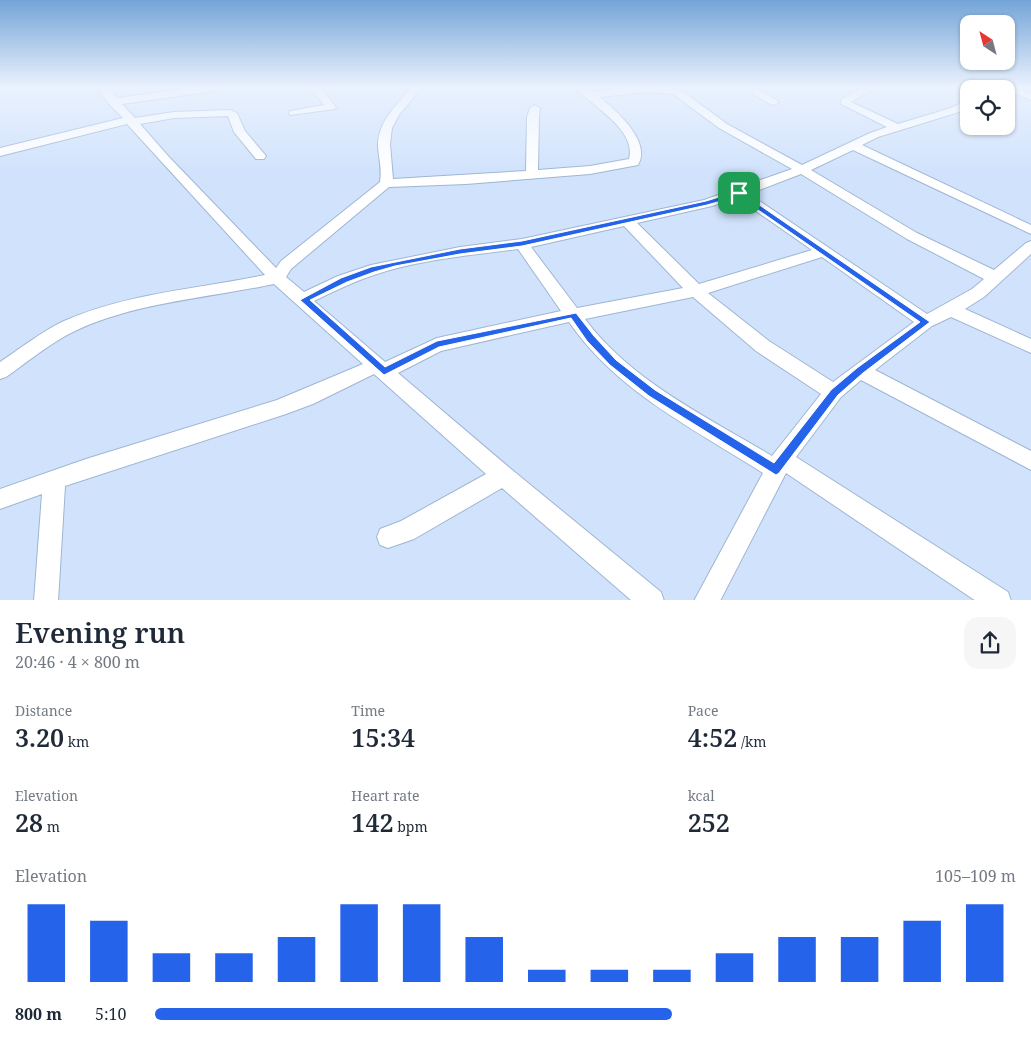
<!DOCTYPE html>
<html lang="en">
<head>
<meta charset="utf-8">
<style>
  body { margin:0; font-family:"Noto Serif",serif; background:#f6f6f7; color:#1f2937; height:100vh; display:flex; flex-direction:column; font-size:19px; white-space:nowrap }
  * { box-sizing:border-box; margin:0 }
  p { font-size:16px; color:#747a83 }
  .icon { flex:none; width:28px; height:28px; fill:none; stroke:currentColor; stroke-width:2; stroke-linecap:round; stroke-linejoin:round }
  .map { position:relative; height:600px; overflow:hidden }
  .sheet { display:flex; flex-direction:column; background:#fff; flex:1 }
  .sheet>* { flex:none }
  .needle { width:32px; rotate:324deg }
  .fabs { position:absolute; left:960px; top:15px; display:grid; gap:10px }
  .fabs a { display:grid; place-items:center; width:55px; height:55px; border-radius:10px; background:#fff; box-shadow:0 1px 4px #0004; font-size:25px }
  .pin { position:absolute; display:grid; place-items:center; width:42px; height:42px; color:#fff; margin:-21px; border-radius:10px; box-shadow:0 2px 8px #0006 }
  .round { display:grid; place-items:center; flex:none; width:52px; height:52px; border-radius:15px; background:#f6f6f7 }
  .overview { display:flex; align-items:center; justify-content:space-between; height:85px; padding:0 15px }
  h1 { font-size:28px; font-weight:600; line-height:38px }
  .stats { display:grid; grid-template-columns:repeat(3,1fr); gap:8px; height:85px; padding:5px 15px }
  .stats div { display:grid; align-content:center }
  .stats b { font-size:25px; font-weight:600 }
  .stats small { font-size:14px; font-weight:400 }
  .stats p { font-size:14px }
  .chart { height:140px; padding:10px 15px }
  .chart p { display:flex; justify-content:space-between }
  .chart svg { width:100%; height:90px; margin-top:5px; stroke:#2563eb; stroke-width:6 }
  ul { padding:0 15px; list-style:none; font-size:16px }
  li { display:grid; grid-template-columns:80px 60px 1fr; align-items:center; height:38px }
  li i { height:12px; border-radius:6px; background:#2563eb }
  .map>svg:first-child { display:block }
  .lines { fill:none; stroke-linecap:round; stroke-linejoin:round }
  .minor-casing { stroke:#9fb5d3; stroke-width:2 }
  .minor { fill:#fff; fill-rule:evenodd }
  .route { fill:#2563eb; stroke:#fff; fill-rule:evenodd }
</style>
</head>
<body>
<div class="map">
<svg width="1031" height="601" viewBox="0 0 1031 601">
  <rect width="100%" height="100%" fill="#d1e3fc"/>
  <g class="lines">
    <defs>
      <g id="minor">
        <path d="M97,87H108L117,98L198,87H225L220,90L122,104L135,118L174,112L230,110L237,113L245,131L266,156L264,159H256L234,132L228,116L174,118L140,124L169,157L276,268L281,261L380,182C382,169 379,159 378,147C377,122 397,105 412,87H422L399,115L392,128L390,144L393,179L526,171L527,117L530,108L535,105L540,108L539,117L538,170L590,166L629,159C637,129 591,106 575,87H587L593,92L635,87H669L681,90L727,124L802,165L870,133L887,127L841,104L842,99L863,87H876L851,102L898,124L951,108L959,104L965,95L969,94V105L959,112L878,137L862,145L1031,225V234L853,150L811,170L917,233L994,270L1026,243L1031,241V254L984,297L965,309L1031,339V353L951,317L932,326L875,370L1031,451V470L861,380L841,397L796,457L1008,592L1011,601H976L786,473L720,601H694L763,473C694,429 616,391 569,322L441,351L398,373L511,469L661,592L664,601H632L502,488L414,539L388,548L380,545L377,537L380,529L401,521L486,474L374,374L313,404L286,414L65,486L58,601H34L42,494L0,509V489L86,459L277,400L363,364L274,284C208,298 138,302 77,330C51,342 29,361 6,377L0,379V362C21,348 41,332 64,321C128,293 198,289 265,275L127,124L0,156V148L123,118L109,104ZM647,92L673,94L719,128L792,169L704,200L522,239L460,247L371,265L338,276L304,292L286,277L291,269L389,187L466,184L590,174L638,165C652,141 616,111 600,97ZM801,174L907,239L984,279L972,289L927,314L749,194ZM737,198L812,250L699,284L637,223L712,206ZM624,226L683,288L577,308L531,247ZM518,249L561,311L437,338L385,362L314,301C334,291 353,282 374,275C417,260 472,255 518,249ZM822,257L914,322L833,382L769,341L708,293ZM693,297L756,351L821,394L772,456C707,417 631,381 585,319Z"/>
        <polygon points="310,87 320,87 336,107 335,109 290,115 289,113 290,111 324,105"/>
        <polygon points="741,87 754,87 779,102 774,105 770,104"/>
        <polygon points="998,87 1013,87 1031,93 1031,100"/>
      </g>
    </defs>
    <use href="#minor" class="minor-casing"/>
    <use href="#minor" class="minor"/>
  </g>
  <linearGradient id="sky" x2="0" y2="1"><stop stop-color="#74a4d7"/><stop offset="0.51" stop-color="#eaf2fe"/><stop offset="1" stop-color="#eaf2fe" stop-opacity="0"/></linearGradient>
  <rect width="1031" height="171" fill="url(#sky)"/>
  <path class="route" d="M739,191L930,322L863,373L838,395L779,473L776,475L649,396L610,365L587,341L571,318L439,347L384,375L300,300L341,278L371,267L460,249L522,241L706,201ZM738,196L920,322L857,368L831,390L774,463L655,390L616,360L594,336L576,313L437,341L385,367L310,300L347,282L374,272L395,266L460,254L522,246L707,205Z"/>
</svg>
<div class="fabs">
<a><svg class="needle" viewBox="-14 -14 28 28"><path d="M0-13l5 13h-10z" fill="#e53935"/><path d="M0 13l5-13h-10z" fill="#747a83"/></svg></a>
<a><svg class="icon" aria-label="locate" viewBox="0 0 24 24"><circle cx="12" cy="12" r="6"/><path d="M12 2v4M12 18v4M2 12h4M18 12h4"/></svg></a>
</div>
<div class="pin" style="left:739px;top:193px;background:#1e9e55"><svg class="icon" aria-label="arrive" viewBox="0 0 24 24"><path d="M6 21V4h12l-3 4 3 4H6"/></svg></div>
</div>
<section class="sheet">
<div class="overview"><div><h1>Evening run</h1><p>20:46 · 4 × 800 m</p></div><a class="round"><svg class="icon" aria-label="share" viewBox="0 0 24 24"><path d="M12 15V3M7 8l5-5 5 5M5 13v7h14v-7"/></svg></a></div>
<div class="stats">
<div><p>Distance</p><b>3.20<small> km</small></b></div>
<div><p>Time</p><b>15:34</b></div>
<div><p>Pace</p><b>4:52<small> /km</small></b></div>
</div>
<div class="stats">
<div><p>Elevation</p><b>28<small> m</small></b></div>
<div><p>Heart rate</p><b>142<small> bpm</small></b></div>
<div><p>kcal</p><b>252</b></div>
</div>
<div class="chart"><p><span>Elevation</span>105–109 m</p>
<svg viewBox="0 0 160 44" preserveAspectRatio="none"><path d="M5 44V6M15 44V14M25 44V30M35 44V30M45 44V22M55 44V6M65 44V6M75 44V22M85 44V38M95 44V38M105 44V38M115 44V30M125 44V22M135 44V22M145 44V14M155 44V6"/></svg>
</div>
<ul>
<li><b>800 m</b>5:10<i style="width:60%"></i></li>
</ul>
</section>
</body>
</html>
